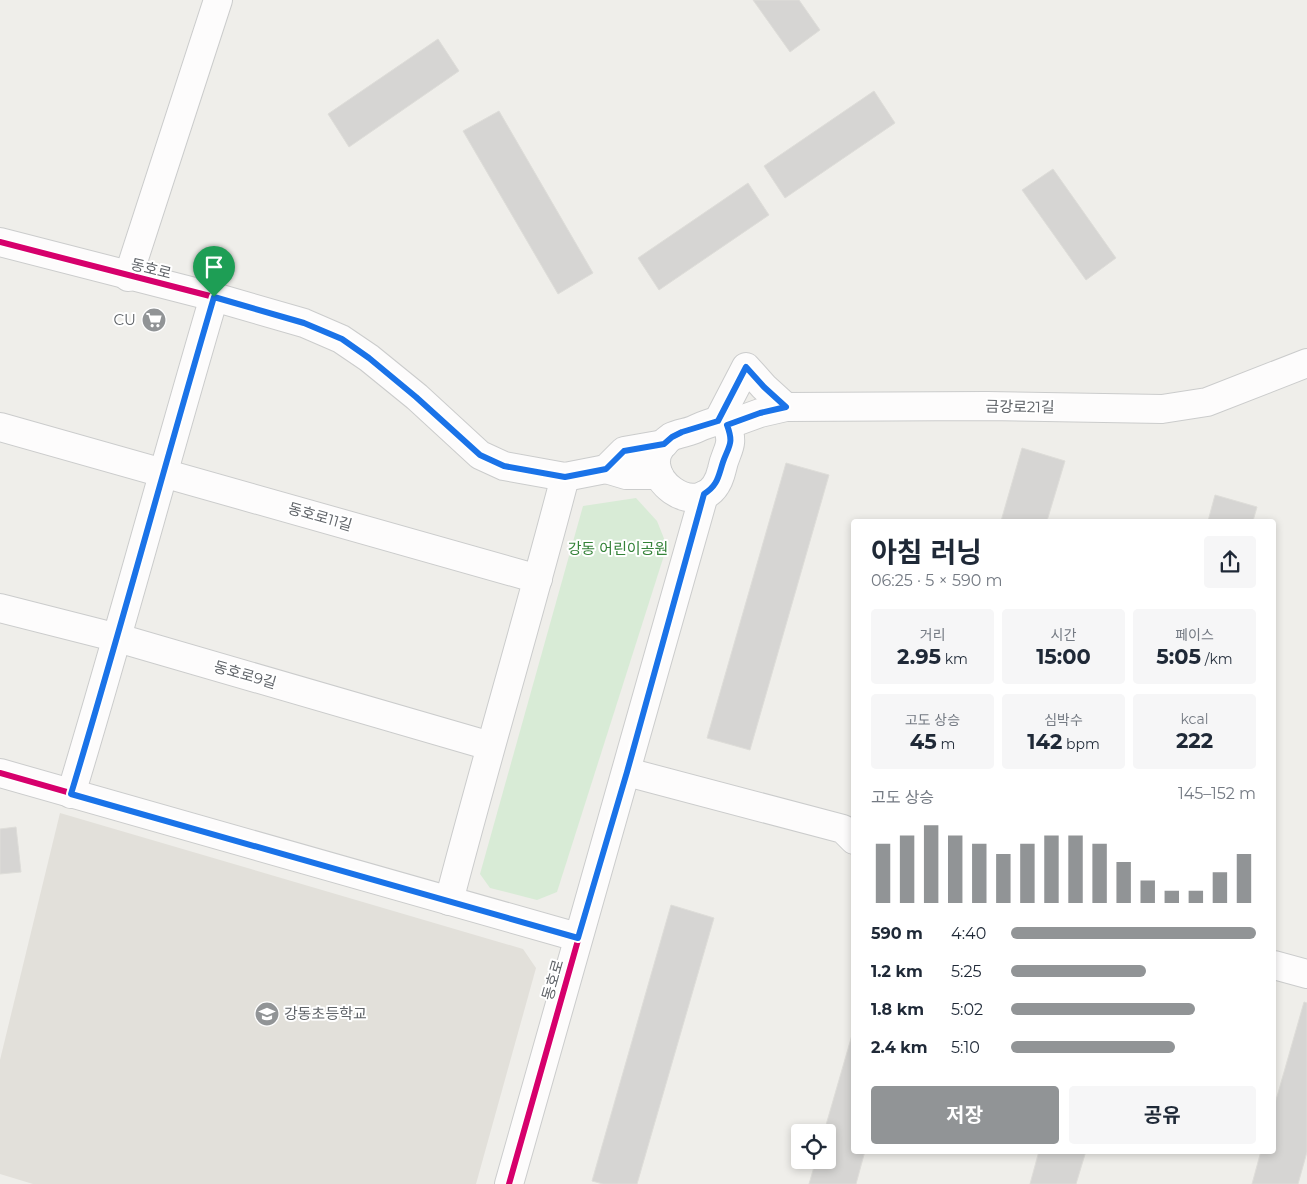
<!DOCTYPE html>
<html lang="ko">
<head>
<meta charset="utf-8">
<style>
  body { margin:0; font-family:Montserrat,"Noto Sans KR",sans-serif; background:#f6f6f7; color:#1f2937; height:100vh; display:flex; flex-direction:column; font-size:19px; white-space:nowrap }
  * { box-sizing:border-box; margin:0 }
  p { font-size:16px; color:#747a83 }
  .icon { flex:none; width:28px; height:28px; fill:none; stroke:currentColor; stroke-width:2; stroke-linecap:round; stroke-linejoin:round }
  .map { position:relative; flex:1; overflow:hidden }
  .panel { position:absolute; left:851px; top:519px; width:425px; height:635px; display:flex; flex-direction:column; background:#fff; border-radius:5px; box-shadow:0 2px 8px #0003 }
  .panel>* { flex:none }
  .fabs { position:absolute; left:791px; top:1124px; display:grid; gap:10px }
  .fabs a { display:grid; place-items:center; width:45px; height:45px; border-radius:5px; background:#fff; box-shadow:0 2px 8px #0003; font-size:25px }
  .pin { position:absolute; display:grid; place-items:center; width:42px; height:42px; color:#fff; margin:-51px -21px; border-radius:50% 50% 50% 0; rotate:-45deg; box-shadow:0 0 5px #0007 }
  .pin .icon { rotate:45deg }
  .round { display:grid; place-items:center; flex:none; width:52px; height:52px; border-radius:5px; background:#f6f6f7 }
  .headline { display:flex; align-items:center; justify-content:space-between; height:85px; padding:0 20px }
  h1 { font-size:28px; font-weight:700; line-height:38px }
  .stats { display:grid; grid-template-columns:repeat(3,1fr); gap:8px; height:85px; padding:5px 20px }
  .stats div { display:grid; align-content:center; border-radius:5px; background:#f6f6f7; text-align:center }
  .stats b { font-size:21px; font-weight:700 }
  .stats small { font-size:14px; font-weight:400 }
  .stats p { font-size:14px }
  .chart { height:140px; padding:10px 20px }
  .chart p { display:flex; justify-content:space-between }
  .chart svg { width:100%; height:90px; margin-top:5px; stroke:#919496; stroke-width:6 }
  .action { display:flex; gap:10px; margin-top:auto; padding:10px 20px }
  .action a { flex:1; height:58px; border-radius:5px; background:#919496; color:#fff; font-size:20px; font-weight:700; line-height:58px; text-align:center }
  .action a+a { background:#f6f6f7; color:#1f2937 }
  ul { padding:0 20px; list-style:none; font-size:16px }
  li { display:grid; grid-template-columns:80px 60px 1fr; align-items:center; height:38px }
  li i { height:12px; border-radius:6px; background:#919496 }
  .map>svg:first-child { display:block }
  .education { fill:#e2e0da }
  .green { fill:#d8ebd6 }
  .building { fill:#d6d5d3; stroke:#deddd9 }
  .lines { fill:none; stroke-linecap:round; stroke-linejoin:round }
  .minor-casing { stroke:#cbcccc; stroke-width:30 }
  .minor { stroke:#fdfcfc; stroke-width:28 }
  .cycleway-casing { stroke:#fff; stroke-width:9 }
  .cycleway { stroke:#d6006c; stroke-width:6 }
  .route-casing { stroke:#fff; stroke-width:10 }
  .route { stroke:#1a73e8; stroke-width:6 }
  .labels { text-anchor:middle; stroke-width:4; stroke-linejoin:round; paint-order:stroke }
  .street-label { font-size:15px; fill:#5f6368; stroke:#fff }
  .poi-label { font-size:15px; fill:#5f6368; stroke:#fff; text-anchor:end }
  .park-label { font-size:15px; fill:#348238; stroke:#fff }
</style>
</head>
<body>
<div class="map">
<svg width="1307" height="1184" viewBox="0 0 1307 1184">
  <rect width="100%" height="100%" fill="#efeeea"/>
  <polygon class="education" points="60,813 523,949 536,968 476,1184 33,1184 0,1174 0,1060"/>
  <polygon class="green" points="636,498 657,521 667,546 557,892 537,900 490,888 480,874 583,506"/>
  <g class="building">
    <polygon points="753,0 799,0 820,30 790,52"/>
    <polygon points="438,39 459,71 349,147 328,114"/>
    <polygon points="874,91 895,123 785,198 764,166"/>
    <polygon points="499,111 593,273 558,294 463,131"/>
    <polygon points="1053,169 1116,258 1086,280 1022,190"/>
    <polygon points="748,183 769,215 659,290 638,258"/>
    <polygon points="1022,448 1065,461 1047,521 1001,521"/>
    <polygon points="786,463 829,475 750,750 707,738"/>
    <polygon points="1215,495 1257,507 1253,521 1208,521"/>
    <polygon points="16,827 21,872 0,874 0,829"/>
    <polygon points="671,905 714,918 637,1184 603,1184 592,1181"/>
    <polygon points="1304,1002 1307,1003 1307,1152 1298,1184 1252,1184 1261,1151 1274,1151 1274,1107"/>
    <polygon points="854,1028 854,1151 865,1151 856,1184 809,1184 816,1160 828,1160 828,1132 824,1132"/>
    <polygon points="1039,1151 1086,1151 1076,1184 1030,1184"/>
  </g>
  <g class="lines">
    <defs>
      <g id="minor">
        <polyline points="0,242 214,297 304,323 341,339 369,358 417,397 480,455 504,466 565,477 606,469"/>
        <polyline points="128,277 218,0"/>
        <path d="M718,421L727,425C735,447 726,449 722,469C707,535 622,471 671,437C678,433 686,433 693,430C702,426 708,423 718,421Z"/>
        <polyline points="718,421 746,367 764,387 786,407"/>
        <polyline points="727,425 760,413 786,407 987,406 1162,409 1207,402 1307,363"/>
        <polyline points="0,427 538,579"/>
        <polyline points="659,475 626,475 606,469 624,451 664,444"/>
        <polyline points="0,608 118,638 490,746"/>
        <polyline points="627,772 843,829 854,840"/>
        <polyline points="0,773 577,937"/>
        <path d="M71,794C121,629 165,463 214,297"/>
        <path d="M449,901C486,759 528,619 565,477"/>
        <polyline points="1274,965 1307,974"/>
        <path d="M509,1184C573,954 640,725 704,495"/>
      </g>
    </defs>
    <use href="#minor" class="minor-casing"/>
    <use href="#minor" class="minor"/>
    <defs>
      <g id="cycleway">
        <polyline points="0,242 214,297 304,323 341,339 369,358 417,397 480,455 504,466 565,477 606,469"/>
        <polyline points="0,773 577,937"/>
        <path d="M509,1184C573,954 640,725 704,495"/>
      </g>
    </defs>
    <use href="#cycleway" class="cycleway-casing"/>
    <use href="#cycleway" class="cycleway"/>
  </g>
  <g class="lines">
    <defs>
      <path id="route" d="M214,297L304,323L342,339L369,358L416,397L480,455L504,466L565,477L606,469L624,451L664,444L672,437L682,432L718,421L746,367L764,387L786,407L760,413L727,425C734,444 729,445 723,462C718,477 718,485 704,494L627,772L578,938L71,794C121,629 165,463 214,297Z"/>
    </defs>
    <use href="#route" class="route-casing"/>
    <use href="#route" class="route"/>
  </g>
  <defs>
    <symbol id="supermarket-disc" viewBox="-11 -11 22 22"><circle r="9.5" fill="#919496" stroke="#fff"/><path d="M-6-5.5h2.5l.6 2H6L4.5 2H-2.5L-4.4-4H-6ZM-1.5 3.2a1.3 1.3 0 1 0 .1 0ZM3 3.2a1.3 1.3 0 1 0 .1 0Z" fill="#fff"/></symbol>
    <symbol id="school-disc" viewBox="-11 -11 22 22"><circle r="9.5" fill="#919496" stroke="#fff"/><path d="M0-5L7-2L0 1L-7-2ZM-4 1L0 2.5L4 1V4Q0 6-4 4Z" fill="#fff"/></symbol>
  </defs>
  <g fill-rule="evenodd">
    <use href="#supermarket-disc" x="140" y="306" width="28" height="28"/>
    <use href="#school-disc" x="253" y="1000" width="28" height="28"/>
  </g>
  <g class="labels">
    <g class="street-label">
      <text transform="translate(151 269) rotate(14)" y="5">동호로</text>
      <text transform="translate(1020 407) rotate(1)" y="5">금강로21길</text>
      <text transform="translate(320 517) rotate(16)" y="5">동호로11길</text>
      <text transform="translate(245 675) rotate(16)" y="5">동호로9길</text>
      <text transform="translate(553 980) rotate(-74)" y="5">동호로</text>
    </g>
    <g class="poi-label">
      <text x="136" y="325">CU</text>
      <text x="284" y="1019" text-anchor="start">강동초등학교</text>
    </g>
    <g class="park-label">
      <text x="618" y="554">강동 어린이공원</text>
    </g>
  </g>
</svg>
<div class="fabs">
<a><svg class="icon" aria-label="locate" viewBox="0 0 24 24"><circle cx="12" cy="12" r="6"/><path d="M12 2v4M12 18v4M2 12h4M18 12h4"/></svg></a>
</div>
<div class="pin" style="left:214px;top:297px;background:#1e9e55"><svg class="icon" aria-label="arrive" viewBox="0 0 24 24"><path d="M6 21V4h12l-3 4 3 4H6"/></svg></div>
<section class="panel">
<div class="headline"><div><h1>아침 러닝</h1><p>06:25 · 5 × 590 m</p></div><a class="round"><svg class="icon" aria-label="share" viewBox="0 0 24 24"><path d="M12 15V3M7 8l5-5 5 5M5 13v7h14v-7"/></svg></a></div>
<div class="stats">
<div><p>거리</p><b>2.95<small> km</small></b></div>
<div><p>시간</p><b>15:00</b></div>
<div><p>페이스</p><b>5:05<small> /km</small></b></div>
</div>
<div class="stats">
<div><p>고도 상승</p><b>45<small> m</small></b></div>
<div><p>심박수</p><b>142<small> bpm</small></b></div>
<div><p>kcal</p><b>222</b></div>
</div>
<div class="chart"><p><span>고도 상승</span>145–152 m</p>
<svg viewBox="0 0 160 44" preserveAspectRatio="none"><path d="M5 44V15M15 44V11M25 44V6M35 44V11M45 44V15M55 44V20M65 44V15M75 44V11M85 44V11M95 44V15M105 44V24M115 44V33M125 44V38M135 44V38M145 44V29M155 44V20"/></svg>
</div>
<ul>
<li><b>590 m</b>4:40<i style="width:100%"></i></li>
<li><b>1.2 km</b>5:25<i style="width:55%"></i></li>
<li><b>1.8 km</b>5:02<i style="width:75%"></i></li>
<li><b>2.4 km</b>5:10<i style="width:67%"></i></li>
</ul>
<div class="action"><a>저장</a><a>공유</a></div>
</section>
</div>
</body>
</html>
